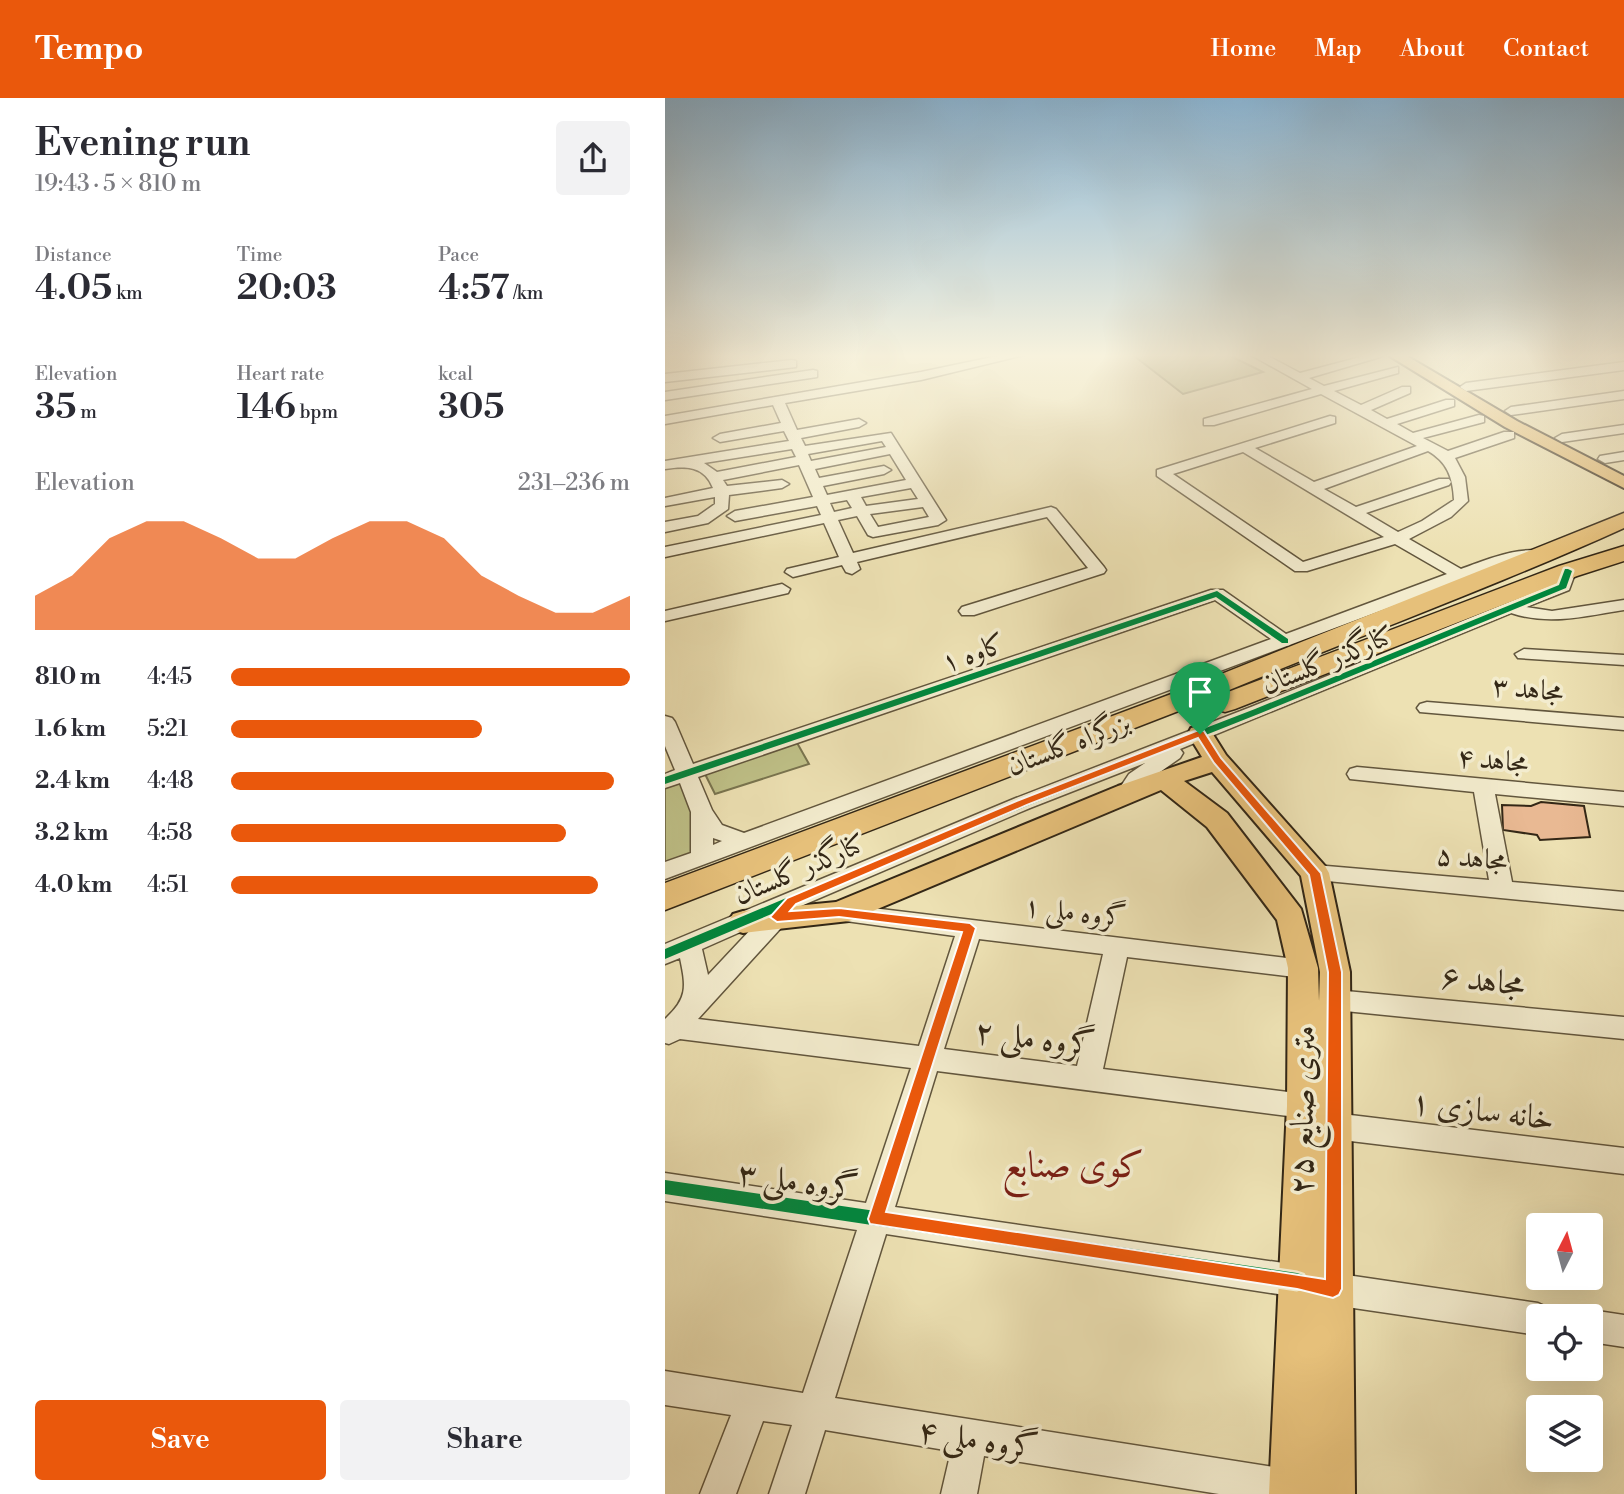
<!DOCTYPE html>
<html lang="en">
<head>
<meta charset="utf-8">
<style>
  body { margin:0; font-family:"Libre Bodoni",Amiri,serif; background:#f2f2f3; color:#2b2b33; height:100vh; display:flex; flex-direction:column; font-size:26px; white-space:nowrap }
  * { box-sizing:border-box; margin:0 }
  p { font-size:23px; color:#7c7c81 }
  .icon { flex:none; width:38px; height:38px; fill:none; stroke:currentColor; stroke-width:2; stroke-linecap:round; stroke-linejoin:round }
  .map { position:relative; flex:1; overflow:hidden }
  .panel { display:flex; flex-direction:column; background:#fff; width:665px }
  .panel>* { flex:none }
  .needle { width:46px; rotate:6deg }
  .controls { position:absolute; left:861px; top:1115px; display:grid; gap:14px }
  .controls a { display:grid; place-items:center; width:77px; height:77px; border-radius:7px; background:#fff; box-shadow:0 7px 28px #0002; font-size:35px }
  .pin { position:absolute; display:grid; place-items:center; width:60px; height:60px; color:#fff; margin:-72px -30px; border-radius:50% 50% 50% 0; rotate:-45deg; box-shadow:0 0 7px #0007 }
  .pin .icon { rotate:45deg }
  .round { display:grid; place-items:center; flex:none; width:74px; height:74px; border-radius:7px; background:#f2f2f3 }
  .head { display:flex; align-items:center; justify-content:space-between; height:119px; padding:0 35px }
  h1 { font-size:38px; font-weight:600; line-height:52px }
  .metrics { display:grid; grid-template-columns:repeat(3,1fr); gap:10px; height:119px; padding:7px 35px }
  .metrics div { display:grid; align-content:center }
  .metrics b { font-size:35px; font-weight:600 }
  .metrics small { font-size:19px; font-weight:400 }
  .metrics p { font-size:19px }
  .chart { height:196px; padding:14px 35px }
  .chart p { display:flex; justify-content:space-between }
  .chart svg { width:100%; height:126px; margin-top:7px; fill:#ea580c; opacity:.7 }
  .primary-button { display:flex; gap:14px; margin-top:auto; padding:14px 35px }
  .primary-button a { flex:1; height:80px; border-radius:7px; background:#ea580c; color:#fff; font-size:28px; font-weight:600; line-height:80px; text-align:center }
  .primary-button a+a { background:#f2f2f3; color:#2b2b33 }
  ul { padding:0 35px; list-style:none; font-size:23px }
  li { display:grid; grid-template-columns:112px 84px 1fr; align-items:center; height:52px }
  li i { height:18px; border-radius:9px; background:#ea580c }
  header { display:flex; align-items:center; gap:42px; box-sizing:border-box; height:98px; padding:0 35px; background:#ea580c; color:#fff }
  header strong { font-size:33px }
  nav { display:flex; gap:38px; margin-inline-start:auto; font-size:24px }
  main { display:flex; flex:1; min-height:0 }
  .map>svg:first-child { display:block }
  .green { fill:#bfc188; stroke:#79744f; stroke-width:2 }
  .building { fill:#e9b993; stroke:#332716; stroke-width:2 }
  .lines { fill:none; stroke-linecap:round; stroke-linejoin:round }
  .minor-casing { stroke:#62563d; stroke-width:3 }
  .major-casing { stroke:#332716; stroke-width:4 }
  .highway-casing { stroke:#332716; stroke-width:3 }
  .minor { fill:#f3ecce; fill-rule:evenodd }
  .major { fill:#e6c07a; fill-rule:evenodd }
  .highway { fill:#e6c07a; fill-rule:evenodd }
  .cycleway-casing { stroke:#f3ecce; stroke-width:5 }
  .cycleway { fill:#00873e; fill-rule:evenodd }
  .route { fill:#ea580c; stroke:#fff; stroke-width:2; fill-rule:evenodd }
  .labels { text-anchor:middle; stroke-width:7; stroke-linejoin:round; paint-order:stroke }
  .street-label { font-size:28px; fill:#332716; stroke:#f3ecce }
  .near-street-label { font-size:33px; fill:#332716; stroke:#f3ecce }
  .near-neighbourhood-label { font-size:37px; fill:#7a1f14; stroke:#f3ecce }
</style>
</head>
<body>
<header>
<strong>Tempo</strong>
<nav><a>Home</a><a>Map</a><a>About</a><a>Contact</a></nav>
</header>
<main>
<section class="panel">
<div class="head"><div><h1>Evening run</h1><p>19:43 · 5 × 810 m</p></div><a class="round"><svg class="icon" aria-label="share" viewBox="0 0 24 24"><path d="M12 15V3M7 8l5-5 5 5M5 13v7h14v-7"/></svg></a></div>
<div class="metrics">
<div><p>Distance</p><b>4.05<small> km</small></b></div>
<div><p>Time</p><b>20:03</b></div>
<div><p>Pace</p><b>4:57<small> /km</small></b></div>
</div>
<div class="metrics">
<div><p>Elevation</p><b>35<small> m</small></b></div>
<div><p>Heart rate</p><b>146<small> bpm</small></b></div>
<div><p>kcal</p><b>305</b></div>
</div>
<div class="chart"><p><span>Elevation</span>231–236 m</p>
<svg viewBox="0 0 160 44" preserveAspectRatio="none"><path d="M0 44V32L10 25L20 12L30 6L40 6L50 12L60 19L70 19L80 12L90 6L100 6L110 12L120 25L130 32L140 38L150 38L160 32V44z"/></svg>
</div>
<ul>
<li><b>810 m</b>4:45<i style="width:100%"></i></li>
<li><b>1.6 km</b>5:21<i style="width:63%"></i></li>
<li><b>2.4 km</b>4:48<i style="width:96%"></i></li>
<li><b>3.2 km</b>4:58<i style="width:84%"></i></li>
<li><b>4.0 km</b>4:51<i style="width:92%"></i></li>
</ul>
<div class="primary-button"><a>Save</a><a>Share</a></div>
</section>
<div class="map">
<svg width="959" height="1396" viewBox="0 0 959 1396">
  <rect width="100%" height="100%" fill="#ede1b3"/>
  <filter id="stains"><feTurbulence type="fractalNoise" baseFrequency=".00286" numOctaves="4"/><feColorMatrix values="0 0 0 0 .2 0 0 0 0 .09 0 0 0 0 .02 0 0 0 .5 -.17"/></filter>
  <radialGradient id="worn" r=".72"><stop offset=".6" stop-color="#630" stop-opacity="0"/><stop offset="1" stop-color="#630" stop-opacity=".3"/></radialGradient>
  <g class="green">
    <polygon points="468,257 564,257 598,274 518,296"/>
    <polygon points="131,643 144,666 50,696 38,672"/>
    <polygon points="21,675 37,760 0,774 0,683"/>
  </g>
  <polygon class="building" points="876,704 919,708 925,739 875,742 872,737 838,732 837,707 866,708"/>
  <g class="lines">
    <defs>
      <g id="minor">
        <path d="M337,257H359L256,282L120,305L132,332L194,321L201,325L194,329L136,340L140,348L226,335L281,422L273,427L208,439L203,437L192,418L173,422L188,455L386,409L391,411L439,469L441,472L439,475L309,517H297L294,513L297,509L423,470L382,419L192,464L195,471L187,476L181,474L177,467L128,479L120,474L122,471L174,459L159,425L0,459V449L156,417L152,408L70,423L62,418L70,413L148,399L134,367L58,382L62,388L117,382L124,386L117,390L64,397L63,411L43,425L0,434V424L33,418L50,406V399L0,408V400L48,390C39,367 20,368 0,371V363L124,343L119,333L55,344L48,340L55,336L116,325L108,307L0,326V318L256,274ZM217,343L221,349L146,363L143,356ZM127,351L131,359L52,374L39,365ZM225,356L241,382L162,397L158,388L219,376L226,372L219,368L154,380L150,371ZM246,390L253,401L201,408L196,399ZM182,402L187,410L169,414L165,405ZM258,409L264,419L213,429L205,416Z"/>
        <path d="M586,257H601L635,275L703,257H722L644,280L659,288L733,269V275L669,293L696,307L737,289H745V295L706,312L722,321L781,302H789V308L732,326L748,335L814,317L819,318V324L758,340L783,353L839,334H849V340L790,360L800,379L803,403L786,419L744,441L796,471C815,464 867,442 884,458L876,463L843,465L0,781V764L26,755V714L15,685L0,690V676L10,672L0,648V618L7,620L10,624L28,666L546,492H558L621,536L782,476L730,446L642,473H630L492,378V372L665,318L670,319V325L590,350L649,384L752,348L656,296L549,327H539V321L647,291ZM763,353C782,364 788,379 789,402L757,423L733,434L701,415L784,387L786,384L784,381H774L691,409L659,391ZM578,354L719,439L638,464L508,376ZM550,502L606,541L79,735L57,727L47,712L33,679ZM48,740L57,743L48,747Z"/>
        <polygon points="127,262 131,263 131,269 0,284 0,276"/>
        <polygon points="959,264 959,272 801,293 795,289 801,285"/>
        <polygon points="148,272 152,273 152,279 0,302 0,294"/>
        <polygon points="959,293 959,301 846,317 840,313 846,309"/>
        <polygon points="959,327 959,335 897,344 890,340 897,336"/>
        <polygon points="959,354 959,362 940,365 933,361 935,358"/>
        <path d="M903,468L911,473L904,492L861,509L887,513L959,502V512C920,518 884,528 846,515L515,651L518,655L515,660L478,686L469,699H455L452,694L464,676L480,665L365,710L129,811L126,819L33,921L254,948L290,838L166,821L162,815L166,809L174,806L647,863L650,870L647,877L638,880L462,859L438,971L639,996L649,999L653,1008L649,1017L639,1020L272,973L230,1109L632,1167L643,1172L648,1183L643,1194L632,1199L221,1136L170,1300L627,1372L640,1377L645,1390L642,1396H554L319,1358L312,1396H276L286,1353L160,1332L140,1396H104L127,1327L98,1323L71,1396H35L66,1317L0,1307V1273L138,1295L192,1132L0,1103V1075L201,1105L246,970L15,941L4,946L0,945V921C23,900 21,889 15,860L0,866V846L351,700L586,609L891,485L897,470ZM89,828L43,877L37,851ZM314,841L438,856L412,968L279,951Z"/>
        <polygon points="117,486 125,491 123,495 0,523 0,513"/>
        <polygon points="859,551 959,557 959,567 853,560 850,556"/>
        <polygon points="762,604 959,620 959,632 755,614 752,610 755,606"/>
        <polygon points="692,669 959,694 959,708 830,696 847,784 959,794 959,812 642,781 639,775 642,769 650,767 824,782 809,694 685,681 682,676 685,671"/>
        <polygon points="670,892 959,919 959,941 670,912 661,909 657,902 661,895"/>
        <polygon points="669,1015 959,1050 959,1076 669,1041 659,1037 655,1028 659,1019"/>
        <polygon points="668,1175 873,1205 884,1210 888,1218 873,1218 873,1237 668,1207 657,1202 652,1191 657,1180"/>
        <polygon points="926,1212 959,1217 959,1249 926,1244 926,1218 914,1218"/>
      </g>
      <g id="major">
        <polygon points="723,257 740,257 852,323 959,378 959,390 840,329"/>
        <path d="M535,628L544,630L561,657L660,768L664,775L685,874L690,1396H604L622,1008L623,870L612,822L542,729L496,692L184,823L78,835L68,832L63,824L68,816L78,813L171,804L453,688L537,659L523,636L526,630ZM547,674L636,778L655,874L654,903L653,870L636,811L562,715L519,683Z"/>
      </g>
      <g id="highway">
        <path d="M959,415V430C818,494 671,546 529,607L0,812V785L509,595Z"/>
        <polygon points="959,448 959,463 912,478 570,611 560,614 550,611 546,605 550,599 894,468"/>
      </g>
    </defs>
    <use href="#minor" class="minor-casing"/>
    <use href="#major" class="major-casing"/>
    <use href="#highway" class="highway-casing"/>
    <use href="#minor" class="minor"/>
    <use href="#major" class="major"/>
    <use href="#highway" class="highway"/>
    <defs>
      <g id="cycleway">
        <polygon points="900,471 903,471 907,473 901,490 596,615 362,708 0,861 0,851 354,702 590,611 894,487"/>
        <polygon points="552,493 623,541 623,545 617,545 551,499 0,686 0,679"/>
        <polygon points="0,1082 632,1175 638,1177 640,1183 638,1189 632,1191 0,1096"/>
      </g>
    </defs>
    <use href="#cycleway" class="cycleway-casing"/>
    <use href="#cycleway" class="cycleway"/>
  </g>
  <linearGradient id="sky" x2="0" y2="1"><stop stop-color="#8bb6d5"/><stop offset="0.57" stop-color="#f7f2dd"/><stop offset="1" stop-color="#f7f2dd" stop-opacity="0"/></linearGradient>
  <rect width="959" height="452" fill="url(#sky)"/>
  <path class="route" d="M531,633H539L556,660L656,775L677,874V1191L674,1197L668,1200L632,1191L205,1126L203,1121L297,834L174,819L112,824L105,819L122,800L354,702ZM533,640L549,665L644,777L663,874L660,1181L221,1114L311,830L305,825L174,810L125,813L131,806L362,707Z"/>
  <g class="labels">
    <g class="street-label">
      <text transform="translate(308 554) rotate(-19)" y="10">کاوه ۱</text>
      <text transform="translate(662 561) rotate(-22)" y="10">کنارگذر گلستان</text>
      <text transform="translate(863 590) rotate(5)" y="10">مجاهد ۳</text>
      <text transform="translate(403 645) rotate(-21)" y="10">بزرگراه گلستان</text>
      <text transform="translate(828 661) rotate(5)" y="10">مجاهد ۴</text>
      <text transform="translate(807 759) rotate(5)" y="10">۵ مجاهد</text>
      <text transform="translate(134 770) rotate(-23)" y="10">کنارگذر گلستان</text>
      <text transform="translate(410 813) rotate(7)" y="10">گروه ملی ۱</text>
    </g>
    <g class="near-street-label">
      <text transform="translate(818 881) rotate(6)" y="12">۶ مجاهد</text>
      <text transform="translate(370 939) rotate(7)" y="12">گروه ملی ۲</text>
      <text transform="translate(818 1011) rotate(7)" y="12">خانه سازی ۱</text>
      <text transform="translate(636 1012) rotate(-89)" y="12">۲۵ متری صنایع</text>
      <text transform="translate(133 1082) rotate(8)" y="12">گروه ملی ۳</text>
      <text transform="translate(313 1340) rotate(9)" y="12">گروه ملی ۴</text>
    </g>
    <g class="near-neighbourhood-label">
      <text x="408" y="1079">کوی صنابع</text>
    </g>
  </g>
  <rect width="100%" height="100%" filter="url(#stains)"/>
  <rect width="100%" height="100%" fill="url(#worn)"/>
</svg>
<div class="controls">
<a><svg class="needle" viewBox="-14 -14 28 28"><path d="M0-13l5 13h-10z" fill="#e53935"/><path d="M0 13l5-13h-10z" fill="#7c7c81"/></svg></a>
<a><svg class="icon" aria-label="locate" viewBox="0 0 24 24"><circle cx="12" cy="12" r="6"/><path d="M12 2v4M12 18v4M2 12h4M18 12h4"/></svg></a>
<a><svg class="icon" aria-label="layers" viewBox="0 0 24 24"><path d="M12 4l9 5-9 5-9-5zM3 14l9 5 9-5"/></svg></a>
</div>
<div class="pin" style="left:535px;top:636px;background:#1e9e55"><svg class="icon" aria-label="arrive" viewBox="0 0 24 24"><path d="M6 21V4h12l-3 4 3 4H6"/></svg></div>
</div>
</main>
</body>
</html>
